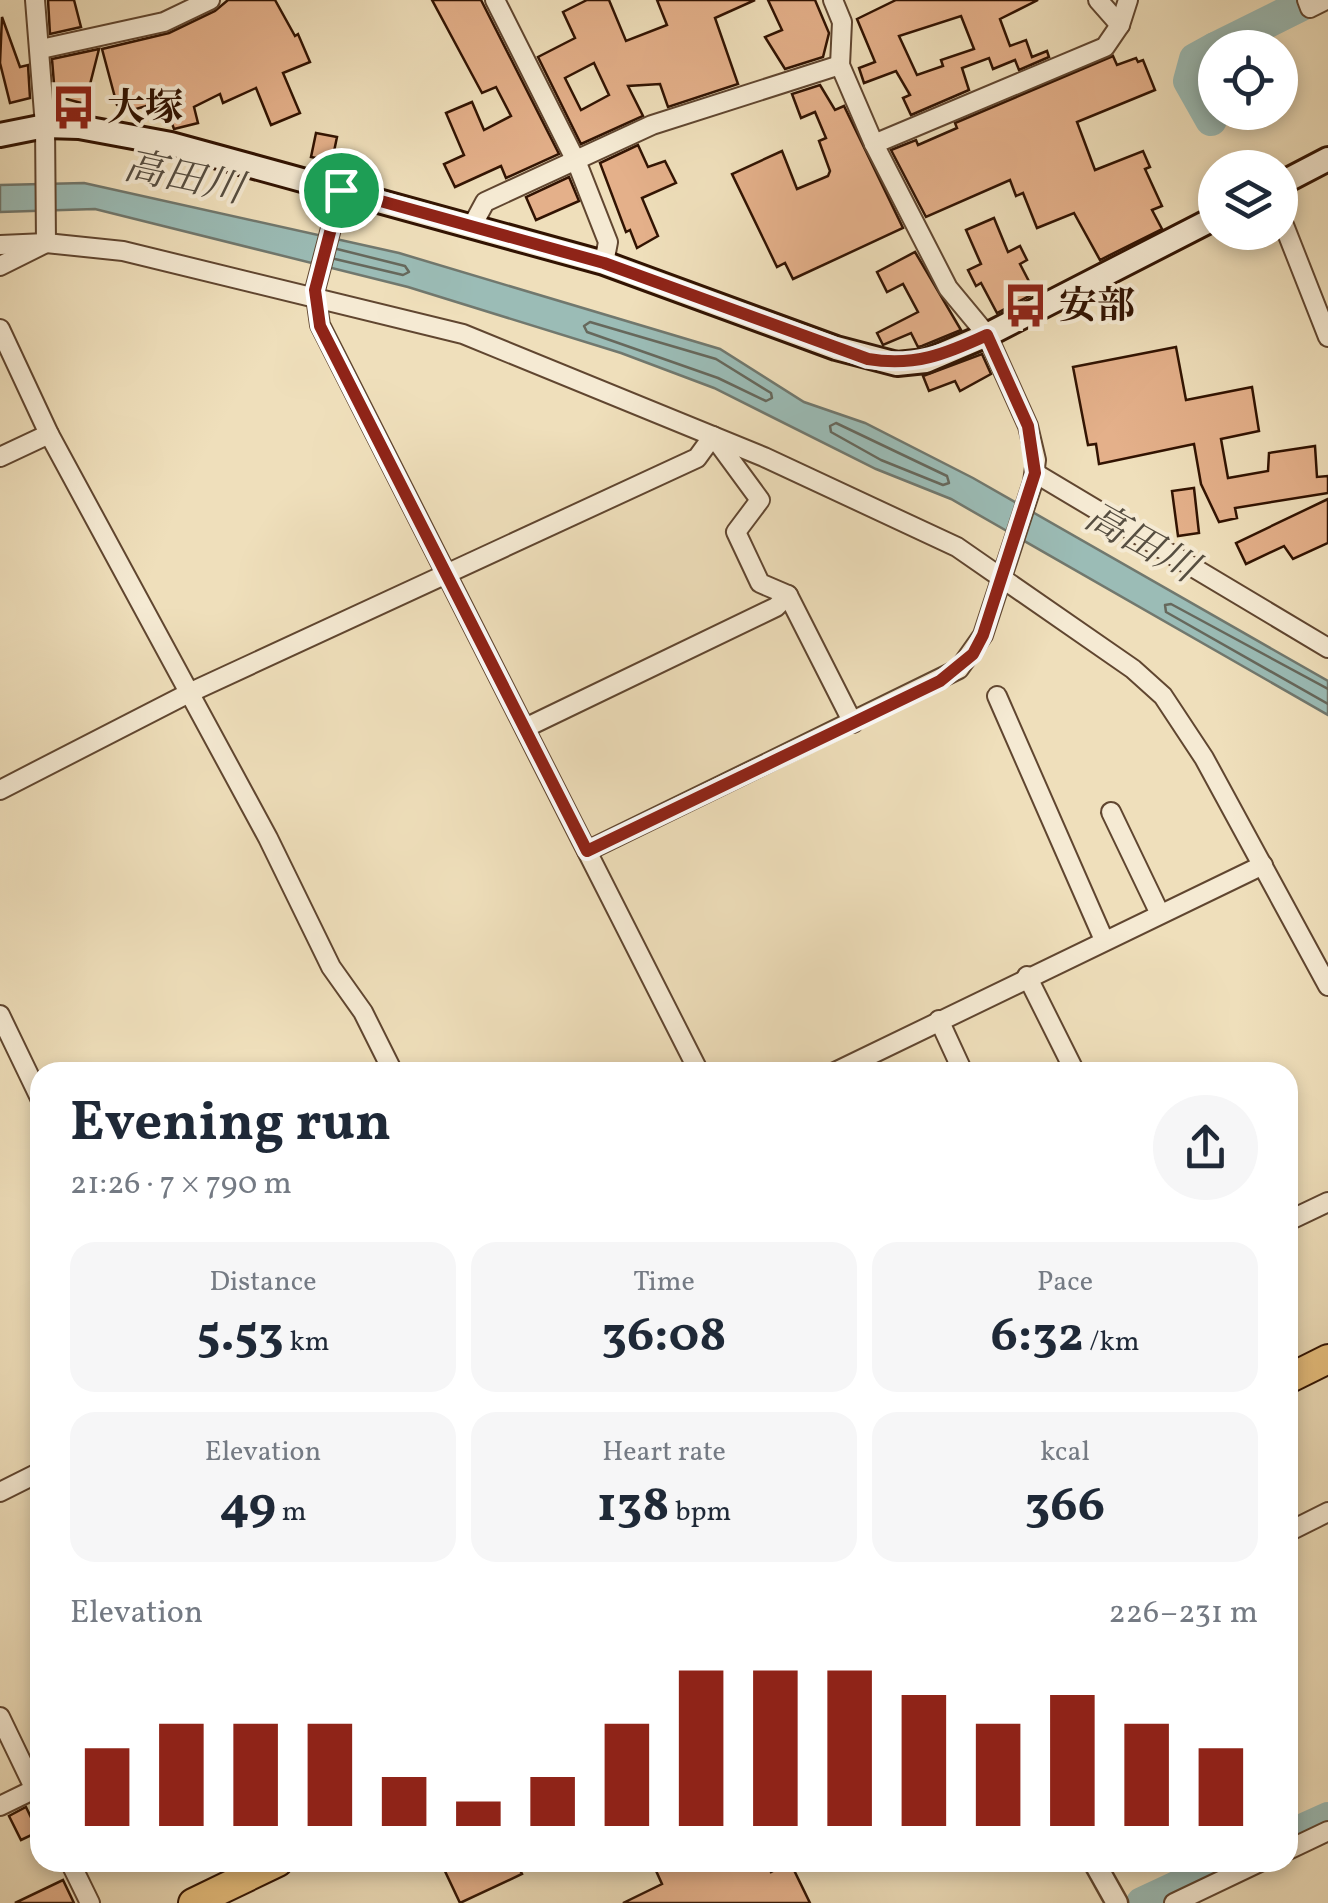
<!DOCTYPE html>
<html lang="en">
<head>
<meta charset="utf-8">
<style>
  body { margin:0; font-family:Vollkorn,"Noto Serif JP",serif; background:#f6f6f7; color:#1f2937; height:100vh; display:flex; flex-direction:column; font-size:38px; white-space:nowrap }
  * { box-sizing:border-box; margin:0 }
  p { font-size:32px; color:#747a83 }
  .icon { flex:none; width:55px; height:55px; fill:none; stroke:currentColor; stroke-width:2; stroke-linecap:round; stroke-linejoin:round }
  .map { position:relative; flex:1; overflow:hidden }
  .sheet { position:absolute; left:30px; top:1062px; width:1268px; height:810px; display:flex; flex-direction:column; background:#fff; border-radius:30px; box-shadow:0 5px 15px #0003 }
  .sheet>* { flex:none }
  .tools { position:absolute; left:1198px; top:30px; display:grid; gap:20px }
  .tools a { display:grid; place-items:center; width:100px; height:100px; border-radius:50%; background:#fff; box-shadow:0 5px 15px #0003; font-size:50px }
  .pin { position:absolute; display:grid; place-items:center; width:85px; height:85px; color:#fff; margin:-42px; border:5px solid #fff; border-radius:50%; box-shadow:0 2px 10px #0007 }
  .round { display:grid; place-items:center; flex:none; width:105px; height:105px; border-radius:52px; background:#f6f6f7 }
  .headline { display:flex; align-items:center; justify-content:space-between; height:170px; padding:0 40px }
  h1 { font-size:55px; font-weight:700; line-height:75px }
  .stats { display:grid; grid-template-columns:repeat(3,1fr); gap:15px; height:170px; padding:10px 40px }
  .stats div { display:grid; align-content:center; border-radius:25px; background:#f6f6f7; text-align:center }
  .stats b { font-size:50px; font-weight:700 }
  .stats small { font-size:28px; font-weight:400 }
  .stats p { font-size:28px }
  .chart { height:280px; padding:20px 40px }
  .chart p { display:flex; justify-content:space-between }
  .chart svg { width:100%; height:180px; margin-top:10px; stroke:#8f2418; stroke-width:6 }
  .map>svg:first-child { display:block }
  .water { fill:#9bbcb6; stroke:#71786e; stroke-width:2.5 }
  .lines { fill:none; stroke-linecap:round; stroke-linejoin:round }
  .shore { stroke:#66685c; stroke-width:2.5 }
  .river { stroke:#9bbcb6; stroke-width:32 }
  .building { fill:#e4b08a; stroke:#311302; stroke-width:2.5; fill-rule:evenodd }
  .minor-casing { stroke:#604630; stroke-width:22 }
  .tertiary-casing { stroke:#604630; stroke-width:25 }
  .secondary-casing { stroke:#311302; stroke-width:28 }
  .primary-casing { stroke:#311302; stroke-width:32 }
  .minor { stroke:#f5ead3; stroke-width:18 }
  .tertiary { stroke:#f5ead3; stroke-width:20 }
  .secondary { stroke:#f5ead3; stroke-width:22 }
  .primary { stroke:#e8c07e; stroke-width:28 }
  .route-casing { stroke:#fff; stroke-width:20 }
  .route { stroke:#8f2418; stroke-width:12 }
  .labels { text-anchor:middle; stroke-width:8; stroke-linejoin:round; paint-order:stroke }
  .poi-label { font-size:38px; font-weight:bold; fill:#311302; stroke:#f5ead3; text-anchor:start }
  .water-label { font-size:40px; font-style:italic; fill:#564e41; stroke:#f5ead3 }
</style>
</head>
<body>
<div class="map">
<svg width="1328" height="1903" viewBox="0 0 1328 1903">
  <rect width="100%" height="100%" fill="#efdfbb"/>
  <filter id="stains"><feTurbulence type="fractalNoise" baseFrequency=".002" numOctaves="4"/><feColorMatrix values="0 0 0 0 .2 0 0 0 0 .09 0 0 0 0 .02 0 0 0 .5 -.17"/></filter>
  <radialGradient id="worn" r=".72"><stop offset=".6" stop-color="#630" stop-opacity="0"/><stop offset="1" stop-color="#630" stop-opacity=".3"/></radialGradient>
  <polygon class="water" points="84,183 399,253 720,349 804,402 865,423 973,478 1328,681 1328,715 951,499 876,469 714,388 621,353 408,287 95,209 0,212 0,185"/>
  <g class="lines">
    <g class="shore">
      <polyline points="335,259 403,275 409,272 405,266 337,249"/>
      <polygon points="590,322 716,359 771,393 772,398 766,401 718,378 587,332 584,326"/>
      <polygon points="836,423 947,476 949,483 943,485 881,460 831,432 830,426"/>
      <polyline points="1328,689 1171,604 1165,605 1166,612 1328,704"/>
    </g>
    <g class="river">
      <polyline points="1215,48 1312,0"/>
      <polyline points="1211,120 1189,81 1195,59 1215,48"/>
      <polyline points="1288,1836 1328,1818"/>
      <polyline points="1142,1903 1230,1862"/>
    </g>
  </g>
  <g class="building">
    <polygon points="48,0 74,0 81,27 50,34"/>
    <polygon points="228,0 275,0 295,36 298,34 310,62 283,73 300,113 271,125 256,88 223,103 220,94 194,107 198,123 174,129 164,101 129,111 117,105 102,49 169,33 215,11"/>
    <polygon points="432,0 481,0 559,154 506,178 501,166 455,187 444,164 464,155 446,113 472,102 484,130 511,116 496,87 482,93"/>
    <path d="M587,0H609L626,41L667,25L657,0H755L715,18L738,84L668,107L660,84L628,86L643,116L581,144L538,57L575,38L563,12ZM594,63L609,95L581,110L565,78Z"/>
    <polygon points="768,0 815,0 829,33 823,57 785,69 765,37 782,30"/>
    <path d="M896,0H1038L1000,19L1010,46L1026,40L1032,57L1047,51L1049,57L1019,70L1015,60L993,69L989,58L962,68L969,90L911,115L903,98L910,95L896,71L864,83L859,68L875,62L857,19ZM961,16L974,49L941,60L943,66L917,75L899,36Z"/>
    <polygon points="2,17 20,67 28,65 30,98 10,103 0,63"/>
    <polygon points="99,49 85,104 55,96 52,59"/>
    <polygon points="1113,56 1117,65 1136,58 1138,62 1143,60 1155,90 1077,122 1095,170 1143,151 1150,167 1145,169 1162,206 1152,210 1162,229 1100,260 1074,213 1037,228 1023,193 1016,196 1010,180 926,217 891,150 916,140 918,145 957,128 955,123"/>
    <polygon points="820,85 835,110 844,106 903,228 793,279 785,263 777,267 732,174 782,151 797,189 828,176 830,171 819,141 826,138 815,112 801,118 792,94"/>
    <polygon points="316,133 337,137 332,161 311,157"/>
    <polygon points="638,145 648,167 665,161 676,183 642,198 658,236 637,248 630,230 626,232 600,163"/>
    <polygon points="569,177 579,201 536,220 526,197"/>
    <polygon points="994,218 1008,252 1020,246 1027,260 1020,264 1035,293 997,313 981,283 976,286 968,270 981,264 966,230"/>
    <polygon points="915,252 961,330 922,346 918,347 911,333 883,345 877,333 918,312 903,284 887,292 877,272"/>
    <polygon points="1176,347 1186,400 1252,387 1259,431 1221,439 1228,478 1268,471 1269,453 1315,446 1317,477 1328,476 1328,493 1235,508 1237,518 1219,522 1201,484 1194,444 1099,464 1096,444 1088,445 1073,367"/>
    <polygon points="982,354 991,374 960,391 955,381 929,391 923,376"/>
    <polygon points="1194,488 1199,533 1178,536 1172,491"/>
    <polygon points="1328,499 1328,543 1293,559 1284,546 1246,564 1236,543"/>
    <polygon points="26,1807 38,1832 21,1840 9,1816"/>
    <polygon points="452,1862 516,1862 522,1874 460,1903 443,1867"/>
    <polygon points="652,1862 766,1862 771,1872 790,1862 810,1903 623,1903 662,1884"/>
    <polygon points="63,1880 74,1903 15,1903"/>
  </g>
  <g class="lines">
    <defs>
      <g id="minor">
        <polyline points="495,0 577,163 608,242 604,263"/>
        <polyline points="1098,0 1120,25"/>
        <polyline points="1307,0 1310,8 1326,0"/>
        <polyline points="41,49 164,22 210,0"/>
        <polyline points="874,144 1105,47 1120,25 1128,0"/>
        <polyline points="341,190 315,290 320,325 699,1072"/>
        <polyline points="1280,215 1328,337"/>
        <polyline points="472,226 485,202 652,125 840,65"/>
        <polyline points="0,245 46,243 123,251 463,334 764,457 957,547 1133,669 1163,696 1204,758 1328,986"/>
        <polyline points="0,266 46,243 45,126 35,0"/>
        <polyline points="0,329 49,434 268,838 331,967 363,1012 393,1072"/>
        <polyline points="0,457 49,434"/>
        <polyline points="1035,473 1328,648"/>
        <polyline points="997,696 1104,940"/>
        <polyline points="525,728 776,607 788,595"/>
        <polyline points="0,790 189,693 697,458 713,436 760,500 736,532 760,583 788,595 853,723"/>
        <polyline points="1111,812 1160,914"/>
        <polyline points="587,851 959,669 983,635 1033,482 1036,460 1028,426 987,335 948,288 874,144 840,65 842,22 833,0"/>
        <polyline points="1027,976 1075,1072"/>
        <polyline points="0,1015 40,1098"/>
        <polyline points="939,1020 963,1072"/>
        <polyline points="835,1072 1263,865"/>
        <polyline points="1288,1221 1328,1202"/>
        <polyline points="0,1492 40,1472"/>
        <polyline points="1288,1532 1328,1512"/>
        <polyline points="0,1717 40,1800"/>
        <polyline points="0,1806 35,1789"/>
        <polyline points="1288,1850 1328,1831"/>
        <polyline points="70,1862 90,1903"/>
        <polyline points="1174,1903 1260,1862"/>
      </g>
      <polyline id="tertiary" points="1094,1862 1117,1903"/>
      <g id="secondary">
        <polyline points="0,135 45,126 79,127 171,144 604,263 836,348 897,364 926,361 987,335 1215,218"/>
        <polyline points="1280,184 1328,159"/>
      </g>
      <g id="primary">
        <polyline points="1288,1379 1328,1359"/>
        <polyline points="193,1903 278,1862"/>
      </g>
    </defs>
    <use href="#minor" class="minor-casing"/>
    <use href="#tertiary" class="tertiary-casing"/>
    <use href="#secondary" class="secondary-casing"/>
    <use href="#primary" class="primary-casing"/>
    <use href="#minor" class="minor"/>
    <use href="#tertiary" class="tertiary"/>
    <use href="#secondary" class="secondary"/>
    <use href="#primary" class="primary"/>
  </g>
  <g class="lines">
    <defs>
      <path id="route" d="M341,190L604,263L868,359C914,367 946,354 987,335L1028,426L1035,473L983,635L973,654L940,681L587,851L320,326L315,290Z"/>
    </defs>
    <use href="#route" class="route-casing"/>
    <use href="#route" class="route"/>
  </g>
  <defs>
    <symbol id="bus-bare" viewBox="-9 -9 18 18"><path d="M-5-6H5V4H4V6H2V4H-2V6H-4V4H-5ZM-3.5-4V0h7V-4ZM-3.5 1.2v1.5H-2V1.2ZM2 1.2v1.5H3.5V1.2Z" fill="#8f2418" stroke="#f5ead3" stroke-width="2.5" paint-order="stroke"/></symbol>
  </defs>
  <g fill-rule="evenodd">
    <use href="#bus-bare" x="42" y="76" width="63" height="63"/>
    <use href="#bus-bare" x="994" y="274" width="63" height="63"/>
  </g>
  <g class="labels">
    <g class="poi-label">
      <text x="107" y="120">大塚</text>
      <text x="1059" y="318">安部</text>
    </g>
    <g class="water-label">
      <text transform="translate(184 176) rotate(12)" y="14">高田川</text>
      <text transform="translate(1142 541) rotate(29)" y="14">高田川</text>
    </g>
  </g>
  <rect width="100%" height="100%" filter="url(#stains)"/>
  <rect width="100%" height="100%" fill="url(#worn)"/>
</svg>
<div class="tools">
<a><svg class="icon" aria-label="locate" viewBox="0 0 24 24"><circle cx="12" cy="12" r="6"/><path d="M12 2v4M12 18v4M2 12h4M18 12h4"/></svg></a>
<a><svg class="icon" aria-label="layers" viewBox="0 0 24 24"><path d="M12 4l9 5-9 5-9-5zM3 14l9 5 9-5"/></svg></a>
</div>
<div class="pin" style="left:341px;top:190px;background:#1e9e55"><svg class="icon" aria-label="arrive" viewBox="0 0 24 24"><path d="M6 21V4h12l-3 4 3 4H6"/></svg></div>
<section class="sheet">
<div class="headline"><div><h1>Evening run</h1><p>21:26 · 7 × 790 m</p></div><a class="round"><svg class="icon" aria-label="share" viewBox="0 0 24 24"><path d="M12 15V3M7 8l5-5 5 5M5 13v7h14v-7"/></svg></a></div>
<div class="stats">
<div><p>Distance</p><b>5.53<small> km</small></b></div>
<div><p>Time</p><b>36:08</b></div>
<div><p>Pace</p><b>6:32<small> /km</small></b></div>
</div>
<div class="stats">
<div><p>Elevation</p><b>49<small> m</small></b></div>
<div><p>Heart rate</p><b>138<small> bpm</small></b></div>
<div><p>kcal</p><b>366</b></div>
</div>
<div class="chart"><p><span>Elevation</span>226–231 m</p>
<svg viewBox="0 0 160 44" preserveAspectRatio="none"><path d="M5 44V25M15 44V19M25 44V19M35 44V19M45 44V32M55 44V38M65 44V32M75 44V19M85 44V6M95 44V6M105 44V6M115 44V12M125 44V19M135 44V12M145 44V19M155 44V25"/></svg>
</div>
</section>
</div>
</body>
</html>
